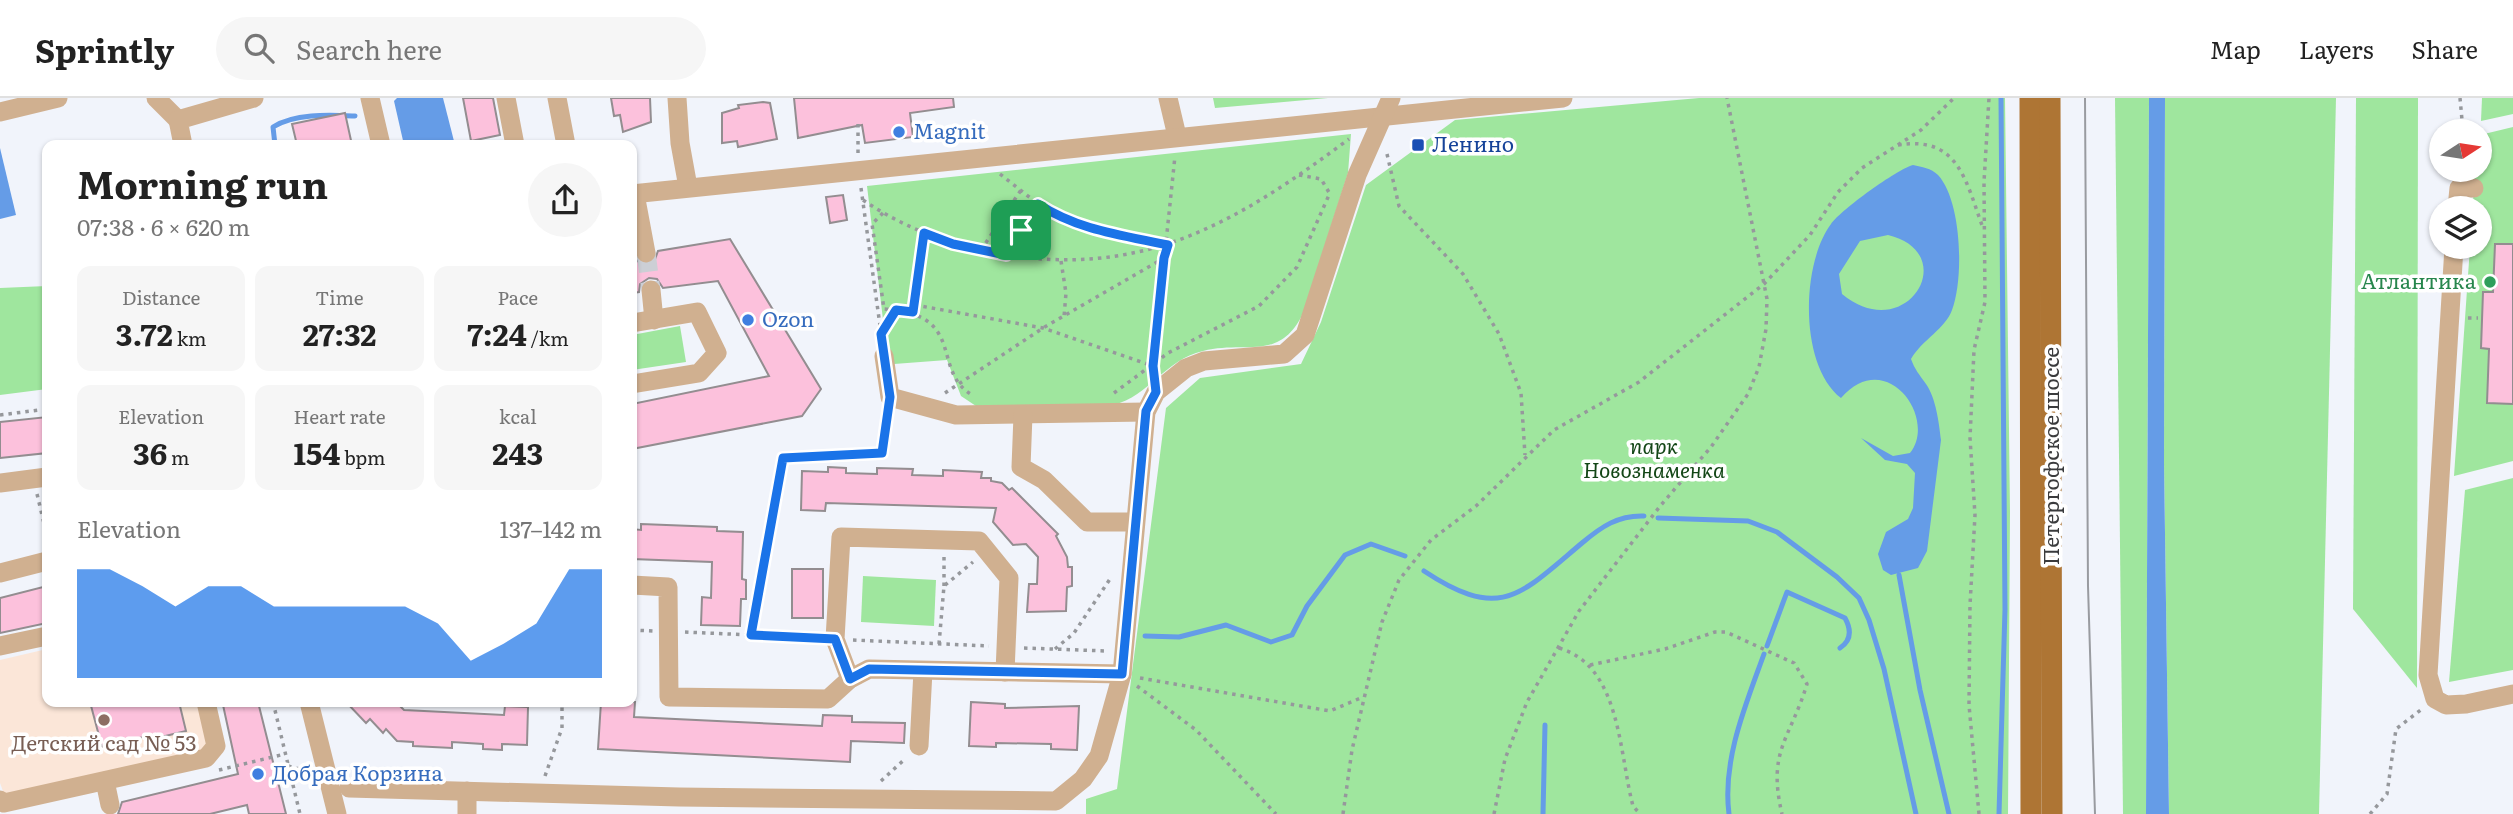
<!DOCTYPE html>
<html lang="en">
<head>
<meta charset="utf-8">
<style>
  body { margin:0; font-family:Literata,serif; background:#f6f6f6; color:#222; height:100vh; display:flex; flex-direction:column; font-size:26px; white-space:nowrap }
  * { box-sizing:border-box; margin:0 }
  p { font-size:23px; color:#767676 }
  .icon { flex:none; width:38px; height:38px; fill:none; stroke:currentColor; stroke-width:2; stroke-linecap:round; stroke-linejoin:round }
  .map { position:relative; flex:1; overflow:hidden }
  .sheet { position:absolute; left:42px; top:42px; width:595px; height:567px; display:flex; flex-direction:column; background:#fff; border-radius:14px; box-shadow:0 2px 5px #0004 }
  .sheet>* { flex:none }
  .needle { width:46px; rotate:78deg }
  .controls { position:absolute; left:2429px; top:21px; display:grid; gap:14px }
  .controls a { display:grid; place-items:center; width:63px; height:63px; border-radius:50%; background:#fff; box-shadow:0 2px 5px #0004; font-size:35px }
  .pin { position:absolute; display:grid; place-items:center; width:60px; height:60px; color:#fff; margin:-30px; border-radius:14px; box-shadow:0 4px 10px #0006 }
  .round { display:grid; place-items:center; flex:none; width:74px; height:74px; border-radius:37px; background:#f6f6f6 }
  .head { display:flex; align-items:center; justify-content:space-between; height:119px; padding:0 35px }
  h1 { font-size:38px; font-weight:700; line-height:52px }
  .metrics { display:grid; grid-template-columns:repeat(3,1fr); gap:10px; height:119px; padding:7px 35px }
  .metrics div { display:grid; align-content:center; border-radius:14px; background:#f6f6f6; text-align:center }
  .metrics b { font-size:30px; font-weight:700 }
  .metrics small { font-size:19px; font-weight:400 }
  .metrics p { font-size:19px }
  .chart { height:196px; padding:14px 35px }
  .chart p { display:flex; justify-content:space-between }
  .chart svg { width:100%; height:126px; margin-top:7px; fill:#1a73e8; opacity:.7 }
  header { display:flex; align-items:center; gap:42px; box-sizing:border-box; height:98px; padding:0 35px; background:#fff; border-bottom:2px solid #e0e0e0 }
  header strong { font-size:33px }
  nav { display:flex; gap:38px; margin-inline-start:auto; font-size:24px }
  .search { width:490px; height:63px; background:#f6f6f6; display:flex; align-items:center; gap:18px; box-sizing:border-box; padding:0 24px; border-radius:38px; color:#767676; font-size:26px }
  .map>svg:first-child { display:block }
  .education { fill:#fbe6d8 }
  .green { fill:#9fe69e }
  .water { fill:#659ce7; fill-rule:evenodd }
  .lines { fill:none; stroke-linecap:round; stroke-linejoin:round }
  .stream { stroke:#659ce7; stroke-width:5 }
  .building { fill:#fcc1dc; stroke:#938d90; stroke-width:2 }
  .minor-tunnel { stroke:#cccfd5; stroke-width:19; stroke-dasharray:19 10; stroke-linecap:butt }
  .path { stroke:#96989c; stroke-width:3.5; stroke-dasharray:3.5 5; stroke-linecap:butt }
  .minor { stroke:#d0b090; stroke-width:19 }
  .major { stroke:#ae7534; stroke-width:21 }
  .tram { stroke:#999ba0; stroke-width:2 }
  .route-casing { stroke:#fff; stroke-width:14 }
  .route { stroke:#1a73e8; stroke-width:9 }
  .shop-dot { fill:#3f7fe0; stroke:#fff; stroke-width:2.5 }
  .transit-dot { fill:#1a4fb4; stroke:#fff; stroke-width:2.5 }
  .leisure-dot { fill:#2e9e5b; stroke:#fff; stroke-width:2.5 }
  .education-dot { fill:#8d6e63; stroke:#fff; stroke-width:2.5 }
  .labels { text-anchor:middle; stroke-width:7; stroke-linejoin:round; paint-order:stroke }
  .shop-label { font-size:21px; fill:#366cbe; stroke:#fff; text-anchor:start }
  .transit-label { font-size:21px; fill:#164399; stroke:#fff; text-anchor:start }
  .leisure-label { font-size:21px; fill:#27864d; stroke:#fff; text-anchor:end }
  .park-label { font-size:21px; font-style:italic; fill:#134616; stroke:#fff }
  .street-label { font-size:21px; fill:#3a3b3d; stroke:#fff }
  .education-label { font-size:21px; fill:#785e54; stroke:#fff }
</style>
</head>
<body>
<header>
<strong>Sprintly</strong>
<div class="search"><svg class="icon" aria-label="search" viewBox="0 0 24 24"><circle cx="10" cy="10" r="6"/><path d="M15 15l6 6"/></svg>Search here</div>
<nav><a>Map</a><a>Layers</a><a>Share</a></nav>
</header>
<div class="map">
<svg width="2513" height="716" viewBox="0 0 2513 716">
  <rect width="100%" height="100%" fill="#f1f4fb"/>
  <polygon class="education" points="47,551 47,604 204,604 212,651 4,696 0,685 0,562"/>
  <g class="green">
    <polygon points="1213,0 1328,0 1215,10"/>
    <polygon points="1699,0 2005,0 2010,414 2008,716 1086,716 1086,701 1117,691 1166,310 1200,280 1301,266 1321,224 1366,87 1455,22"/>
    <polygon points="2115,0 2149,0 2146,716 2123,716"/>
    <polygon points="2165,0 2336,0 2319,716 2169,716 2164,365"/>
    <polygon points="2356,0 2418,0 2417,590 2353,511"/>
    <polygon points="2482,0 2513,0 2513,16 2481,23"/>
    <polygon points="2513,29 2513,363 2454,378 2470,149 2480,149 2480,110 2473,110 2474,72 2480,72 2480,37"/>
    <path d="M1351,36L1348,75L1304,213C1281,265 1246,242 1203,253C1164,262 1150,298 1113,307C1100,310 1084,308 1070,308C1040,309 1009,310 979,310L961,298L947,262L894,266L887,255L867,88Z"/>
    <polygon points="47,188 47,291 0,297 0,190"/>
    <polygon points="680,228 686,264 632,272 632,237"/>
    <polygon points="2513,380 2513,572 2449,584 2465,392"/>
    <polygon points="863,478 936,482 934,528 861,524"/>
  </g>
  <g class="water">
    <polygon points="397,0 443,0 455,47 404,47 394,3"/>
    <polygon points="2149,0 2165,0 2164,365 2169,716 2146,716"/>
    <polygon points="0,50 16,117 0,121"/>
    <path d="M1913,67C1922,69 1931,70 1938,77C1962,103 1964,181 1952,212C1946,230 1922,242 1911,261C1915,272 1919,276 1926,286C1936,300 1939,325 1941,342L1927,453L1918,470L1891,477L1883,472L1878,456L1886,434L1908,421L1913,410L1915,375L1907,366L1885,362L1861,340L1893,358L1910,355C1938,320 1886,248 1841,300C1799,268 1801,166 1831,126C1842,111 1896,72 1913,67ZM1888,137C1963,155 1906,249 1842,196L1839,176L1860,143Z"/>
  </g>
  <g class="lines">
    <g class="stream">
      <path d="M275,47L273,29C295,15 330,17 355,18"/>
      <polyline points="1658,420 1748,423 1777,434 1837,479 1859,500 1869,522 1884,571 1916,716"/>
      <path d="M1424,473C1501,524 1520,497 1582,445C1601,429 1618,417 1644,418"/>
      <polyline points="1899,477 1920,592 1949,716"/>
      <polyline points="1145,538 1179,539 1226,527 1271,544 1292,537 1307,508 1345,457 1371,446 1405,458"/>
      <path d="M1767,548L1787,494L1845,520C1851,531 1852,542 1840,550"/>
      <polyline points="1543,716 1545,627"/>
      <path d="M1729,716C1722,662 1746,606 1764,556"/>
      <polyline points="1999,716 2005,511 2001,0"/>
    </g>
  </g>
  <g class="building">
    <polygon points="463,0 493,0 500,37 471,43"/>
    <polygon points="611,0 650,0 651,24 623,34 620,17 614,18"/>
    <polygon points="794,0 953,0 954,9 910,15 913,39 865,45 862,27 798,40"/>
    <polygon points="763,4 770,5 777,41 738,49 737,43 722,45 722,15 739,10 738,7"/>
    <polygon points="345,15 352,47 297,47 292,26"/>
    <polygon points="843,97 847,122 830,125 826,99"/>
    <polygon points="730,141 821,291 802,318 632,351 632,306 769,278 718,183 663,190 657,181 649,180 640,186 639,194 632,195 632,158 641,166 648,167 654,164 658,153"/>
    <polygon points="2495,146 2513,146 2513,306 2487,305 2489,251 2481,250 2483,194 2493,194"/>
    <polygon points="47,319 47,355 0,360 0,324"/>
    <polygon points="828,369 846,370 846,375 877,376 877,370 913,371 912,377 943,378 943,372 982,374 981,380 991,380 991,383 1002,385 1009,392 1012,390 1058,436 1056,438 1067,459 1068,469 1072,469 1072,488 1067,489 1066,513 1027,514 1029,486 1037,486 1038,459 1026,446 1013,447 993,424 996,410 826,405 825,413 801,412 802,373 828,374"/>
    <polygon points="641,426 717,429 717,433 743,434 742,481 746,482 746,501 741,501 740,528 701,527 702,499 711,500 712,464 632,461 632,431 641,432"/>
    <rect x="792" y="471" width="31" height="49"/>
    <polygon points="47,488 47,525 0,535 0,500"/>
    <polygon points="90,604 179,604 186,633 157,640 156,636 102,649"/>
    <polygon points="238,604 258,604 286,716 249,716 247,707 210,716 118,716 122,704 238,676 223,607"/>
    <polygon points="346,604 396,604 404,612 504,617 505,608 528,609 527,647 502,646 502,652 483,651 483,646 452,644 452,650 413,648 413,644 397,643 386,631 383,635 370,621 366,625"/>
    <polygon points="601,604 635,604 634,619 822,628 823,617 852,618 852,624 905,625 904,645 851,643 850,664 598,651"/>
    <polygon points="971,604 1005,606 1005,610 1079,608 1077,652 1051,651 1051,646 996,645 996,649 969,648"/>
  </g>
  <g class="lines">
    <polyline class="minor-tunnel" points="646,155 651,192"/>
    <g class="path">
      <polyline points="2460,0 2463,33"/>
      <polyline points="858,26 858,55"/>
      <path d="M1898,47C1959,37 1966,84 1983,130"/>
      <polyline points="1387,56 1399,108 1463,176 1499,236 1521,295 1525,357"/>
      <polyline points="1000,76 1038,106 1072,126 1167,146"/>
      <polyline points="1299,77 1321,81 1330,96"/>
      <polyline points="861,90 882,242"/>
      <path d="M863,102C904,130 948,146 996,155C1142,182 1236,125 1349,41"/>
      <path d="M883,115L872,126L884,211C969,216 929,274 974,298"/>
      <polyline points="981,152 1021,92"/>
      <polyline points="1006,157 1038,106"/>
      <polyline points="1061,163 1066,195 1064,219"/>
      <polyline points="915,207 1043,230 1153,268"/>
      <polyline points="913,214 924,136"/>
      <polyline points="2468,220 2478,220"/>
      <polyline points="881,236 896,212"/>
      <polyline points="1153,269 1175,58"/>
      <polyline points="945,295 1043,230 1164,160"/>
      <polyline points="1114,295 1168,255 1259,208 1297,169 1329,97"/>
      <polyline points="0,317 47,311"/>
      <polyline points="37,396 47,438"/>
      <polyline points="944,488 944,458"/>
      <polyline points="632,532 653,533"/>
      <polyline points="685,534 817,540"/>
      <polyline points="751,537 783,360 882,355 887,315"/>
      <polyline points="853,542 989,548"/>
      <polyline points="939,546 944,488 973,464"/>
      <polyline points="1024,550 1107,553"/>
      <path d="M1559,550C1621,568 1619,656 1633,708L1640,716"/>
      <polyline points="1055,551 1074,535 1112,478"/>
      <path d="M1590,567L1665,551L1715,534H1726L1794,565L1807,586C1790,642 1767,652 1782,716"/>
      <polyline points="1140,580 1330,613 1363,599"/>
      <polyline points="1137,588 1196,632 1276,716"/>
      <polyline points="273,604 300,716"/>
      <polyline points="288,668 307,673"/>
      <polyline points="219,672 285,656"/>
      <polyline points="545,678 562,630 562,604"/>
      <polyline points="881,683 906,660"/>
      <polyline points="1343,716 1352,652 1382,524 1399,482 1431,442 1476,408 1554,332 1639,284 1764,186 1810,137 1838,94 1862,70 1921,32 1954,0"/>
      <polyline points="1494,716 1505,661 1527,604 1579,513 1661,407 1711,349 1748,296 1759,269 1766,231 1767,201 1727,0"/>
      <polyline points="1979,716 1969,607 1970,507 1975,417 1970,340 1974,252 1985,204 1984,84 1989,0"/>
      <polyline points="2370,716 2387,696 2396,631 2422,611"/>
    </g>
    <g class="minor">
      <polyline points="156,0 178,22"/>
      <polyline points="370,0 381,47"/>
      <polyline points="506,0 515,47"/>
      <polyline points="557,0 566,47"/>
      <polyline points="677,0 680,45 688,89"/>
      <polyline points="1168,0 1177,38"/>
      <polyline points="0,14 58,0"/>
      <polyline points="183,47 178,22 254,0"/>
      <polyline points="632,96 1563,0"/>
      <polyline points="635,96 646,155"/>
      <polyline points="2457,110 2459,90 2474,90"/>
      <polyline points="2454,149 2428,577 2435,601 2446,607 2466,606 2513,596"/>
      <polyline points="651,192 654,222"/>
      <polyline points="632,225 697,214 717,255 699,275 632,286"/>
      <polyline points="884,258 890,299 956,317 1146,314"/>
      <polyline points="1023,317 1021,369 1044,382 1087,424 1134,424"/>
      <polyline points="0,385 47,379"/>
      <polyline points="0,475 47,463"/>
      <polyline points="632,487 668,489 669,599 828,601 850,581 869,571 1122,576"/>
      <polyline points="0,548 47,538"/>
      <polyline points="850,581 835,541 841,439 979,443 1009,480 1005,574"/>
      <polyline points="309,604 337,716"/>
      <polyline points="919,648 923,573"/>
      <polyline points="105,683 110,707"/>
      <polyline points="349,690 679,699 1056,703 1083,681 1099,658 1122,576 1146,314 1156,294 1186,270 1204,263 1284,256 1305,237 1357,77 1391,0"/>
      <polyline points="0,702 4,705 206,660 216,648 206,604"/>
      <polyline points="467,716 467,693"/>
    </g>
    <g class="major">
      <polyline points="2030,0 2031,716"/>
      <polyline points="2050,0 2052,716"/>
    </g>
    <polyline class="tram" points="2085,0 2088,488 2095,716"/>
  </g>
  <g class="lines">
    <defs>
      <path id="route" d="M1038,106C1078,132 1121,137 1168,147L1164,160L1153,268L1156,294L1146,313L1122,576L869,571L850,581L835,541L751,537L783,360L882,355L890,299L881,236L896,212L913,214L924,135L953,146L1006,157Z"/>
    </defs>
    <use href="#route" class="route-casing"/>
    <use href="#route" class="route"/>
  </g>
  <g class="shop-dot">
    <circle cx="899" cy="34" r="7"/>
    <circle cx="748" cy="222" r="7"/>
    <circle cx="258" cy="676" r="7"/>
  </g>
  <rect class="transit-dot" x="1411" y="40" width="14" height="14" rx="3.5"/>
  <circle class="leisure-dot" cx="2490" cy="184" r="7"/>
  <circle class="education-dot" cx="104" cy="622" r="7"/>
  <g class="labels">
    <g class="shop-label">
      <text x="913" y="41">Magnit</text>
      <text x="762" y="229">Ozon</text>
      <text x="272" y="683">Добрая Корзина</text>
    </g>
    <g class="transit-label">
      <text x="1432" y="54">Ленино</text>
    </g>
    <g class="leisure-label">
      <text x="2476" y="191">Атлантика</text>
    </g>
    <g class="park-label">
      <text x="1654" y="356">парк<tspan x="1654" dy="24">Новознаменка</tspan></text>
    </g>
    <g class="street-label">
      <text transform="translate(2052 358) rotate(-90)" y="7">Петергофское шоссе</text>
    </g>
    <g class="education-label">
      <text x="104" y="653">Детский сад № 53</text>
    </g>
  </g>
</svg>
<div class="controls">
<a><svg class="needle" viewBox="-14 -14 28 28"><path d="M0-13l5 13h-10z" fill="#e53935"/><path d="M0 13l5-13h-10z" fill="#767676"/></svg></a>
<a><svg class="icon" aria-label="layers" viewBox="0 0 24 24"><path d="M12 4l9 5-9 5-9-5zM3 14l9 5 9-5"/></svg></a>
</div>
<div class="pin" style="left:1021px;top:132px;background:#1e9e55"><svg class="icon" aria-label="arrive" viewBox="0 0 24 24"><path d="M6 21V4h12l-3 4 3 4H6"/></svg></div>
<section class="sheet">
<div class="head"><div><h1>Morning run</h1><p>07:38 · 6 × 620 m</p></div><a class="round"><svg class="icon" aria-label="share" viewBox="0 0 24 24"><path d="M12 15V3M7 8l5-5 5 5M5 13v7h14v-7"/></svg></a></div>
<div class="metrics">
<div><p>Distance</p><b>3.72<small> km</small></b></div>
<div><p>Time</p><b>27:32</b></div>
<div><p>Pace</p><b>7:24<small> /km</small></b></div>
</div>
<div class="metrics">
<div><p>Elevation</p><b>36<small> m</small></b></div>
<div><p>Heart rate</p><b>154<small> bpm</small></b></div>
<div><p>kcal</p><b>243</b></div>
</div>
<div class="chart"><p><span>Elevation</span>137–142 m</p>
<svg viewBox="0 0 160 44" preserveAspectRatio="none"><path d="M0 44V6L10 6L20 12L30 19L40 12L50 12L60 19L70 19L80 19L90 19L100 19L110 25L120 38L130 32L140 25L150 6L160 6V44z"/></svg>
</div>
</section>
</div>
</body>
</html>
